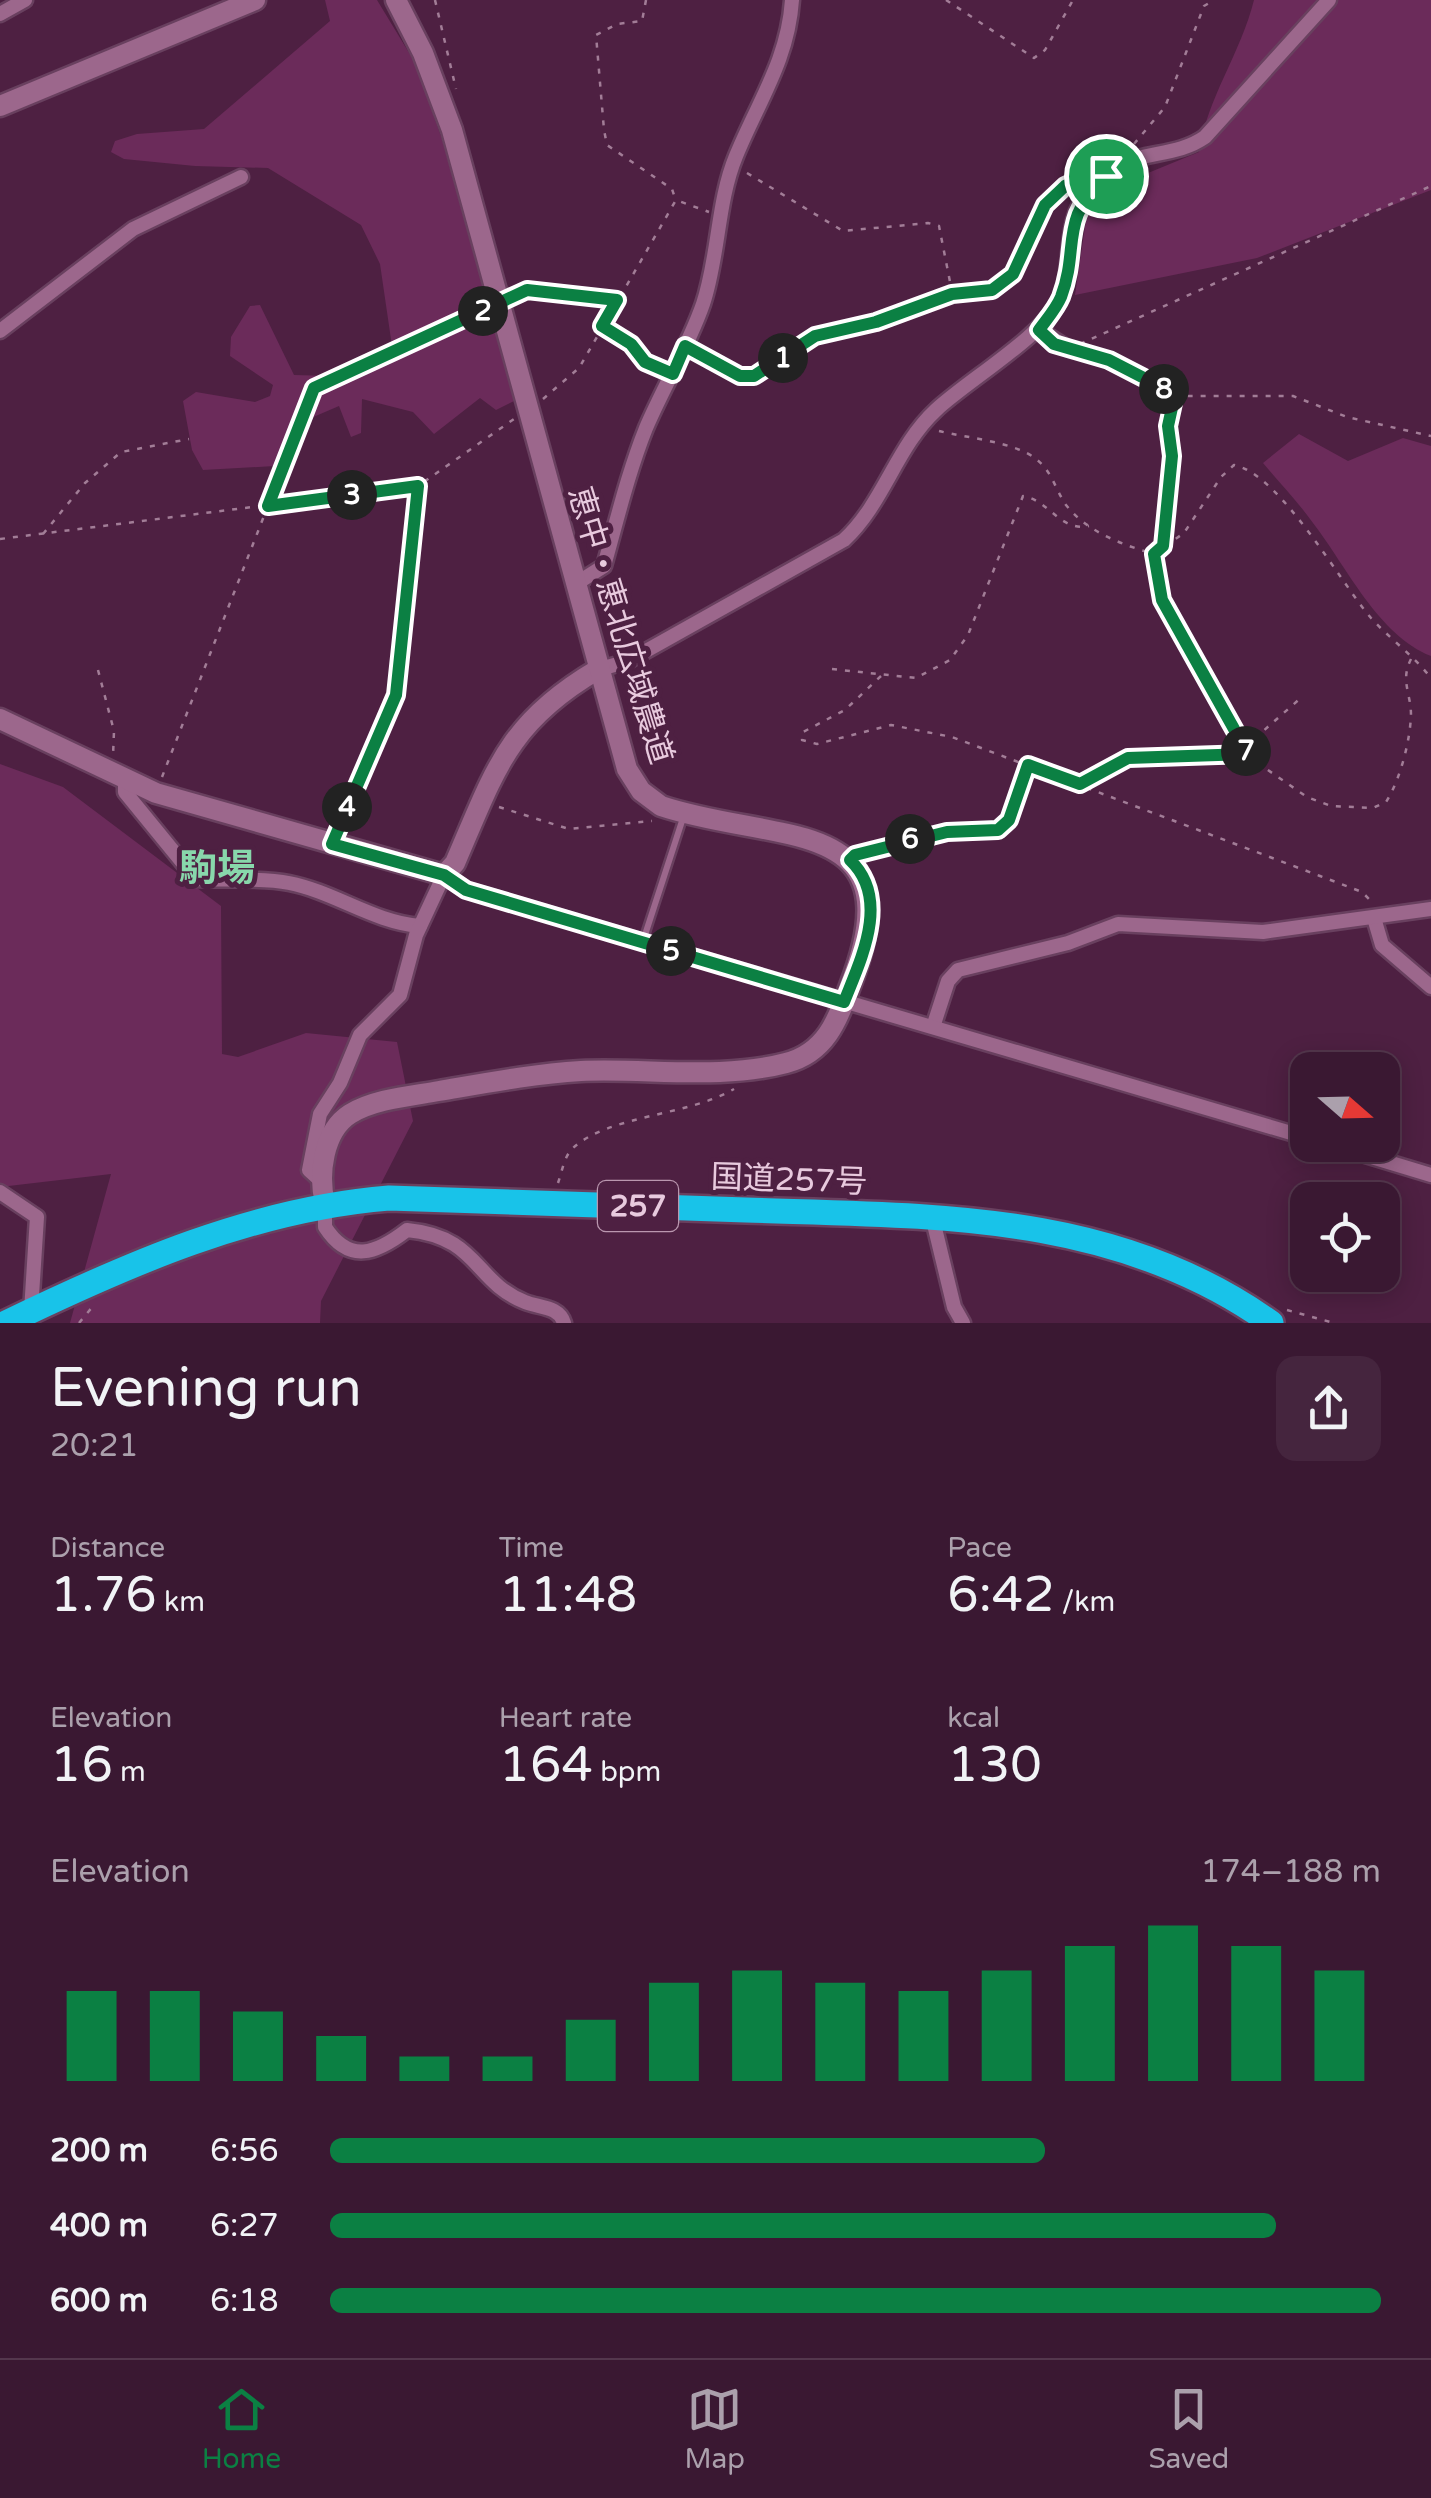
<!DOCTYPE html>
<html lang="en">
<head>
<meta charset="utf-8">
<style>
  body { margin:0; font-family:"Varela Round","Noto Sans JP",sans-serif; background:#45253e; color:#f1f3f6; height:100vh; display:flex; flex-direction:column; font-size:38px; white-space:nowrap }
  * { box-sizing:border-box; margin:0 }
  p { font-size:32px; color:#aba0ac }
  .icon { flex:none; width:55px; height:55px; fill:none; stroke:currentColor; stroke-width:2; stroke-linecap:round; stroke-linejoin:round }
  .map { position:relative; height:1323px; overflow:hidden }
  .details { display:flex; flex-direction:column; background:#3a1832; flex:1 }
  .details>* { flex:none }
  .needle { width:65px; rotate:110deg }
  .buttons { position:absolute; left:1290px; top:1052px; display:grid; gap:20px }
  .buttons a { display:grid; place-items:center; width:110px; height:110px; border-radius:20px; background:#3a1832; box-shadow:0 5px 25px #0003,0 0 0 2px #54374d; font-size:50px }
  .pin { position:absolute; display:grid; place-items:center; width:85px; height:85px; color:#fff; margin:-42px; border:5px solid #fff; border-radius:50%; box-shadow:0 2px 10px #0007 }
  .km { position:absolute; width:50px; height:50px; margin:-25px; border-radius:50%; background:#222; color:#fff; font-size:28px; line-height:50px; text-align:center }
  .round { display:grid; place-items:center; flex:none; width:105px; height:105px; border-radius:20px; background:#45253e }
  .overview { display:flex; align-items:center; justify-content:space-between; height:170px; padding:0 50px }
  h1 { font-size:55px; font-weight:600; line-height:75px }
  .figures { display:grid; grid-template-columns:repeat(3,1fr); gap:15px; height:170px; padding:10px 50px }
  .figures div { display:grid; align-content:center }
  .figures b { font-size:50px; font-weight:600 }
  .figures small { font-size:28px; font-weight:400 }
  .figures p { font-size:28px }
  .chart { height:280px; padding:20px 50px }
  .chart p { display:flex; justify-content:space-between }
  .chart svg { width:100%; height:180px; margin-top:10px; stroke:#0b8043; stroke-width:6 }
  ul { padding:0 50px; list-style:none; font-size:32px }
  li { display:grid; grid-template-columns:160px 120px 1fr; align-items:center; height:75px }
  li i { height:25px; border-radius:12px; background:#0b8043 }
  .tab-bar { display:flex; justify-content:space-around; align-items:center; height:140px; border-top:2px solid #54374d; background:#3a1832; font-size:28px; color:#aba0ac }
  .tab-bar a { display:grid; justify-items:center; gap:5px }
  .tab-bar .active { color:#0b8043 }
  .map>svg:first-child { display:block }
  .green { fill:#6b2b5a }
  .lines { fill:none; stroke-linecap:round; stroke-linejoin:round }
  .lane-casing { stroke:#69405f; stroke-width:11 }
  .street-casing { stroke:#69405f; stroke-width:19 }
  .secondary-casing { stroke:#69405f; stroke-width:25 }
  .highway-casing { stroke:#69405f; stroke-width:30 }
  .path { stroke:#a27d97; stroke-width:2.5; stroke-dasharray:5 8; stroke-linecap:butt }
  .lane { stroke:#9c678c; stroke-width:6 }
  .street { stroke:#9c678c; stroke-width:14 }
  .secondary { stroke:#9c678c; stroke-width:20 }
  .highway { stroke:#18c3e9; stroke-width:25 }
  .route-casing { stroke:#fff; stroke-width:20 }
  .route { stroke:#0b8043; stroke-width:12 }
  .labels { text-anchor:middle; stroke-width:10; stroke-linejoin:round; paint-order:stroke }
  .shield { fill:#4e2042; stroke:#ba97af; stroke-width:2.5 }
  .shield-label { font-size:30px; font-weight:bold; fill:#e8cade }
  .street-label { font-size:32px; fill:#e8cade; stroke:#4e2042 }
  .quarter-label { font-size:38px; font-weight:bold; fill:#88d7ab; stroke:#4e2042 }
</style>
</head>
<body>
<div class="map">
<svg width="1431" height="1323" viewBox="0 0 1431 1323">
  <rect width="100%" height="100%" fill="#4e2042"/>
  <g class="green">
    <polygon points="325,0 377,0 414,61 442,139 514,401 496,410 480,398 434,434 413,412 362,399 361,433 351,437 339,406 311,418 274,466 203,470 192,450 183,401 196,392 255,402 270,396 273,385 230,356 231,337 250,306 260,305 294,375 330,376 393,353 380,264 361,225 268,168 195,166 124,159 111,152 115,141 137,134 204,129 330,21"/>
    <path d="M1254,0H1431V190L1257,258L1075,295L1087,213L1114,187L1199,152C1207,98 1241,53 1254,0Z"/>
    <path d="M1299,434L1348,461L1403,438L1431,446V656C1378,635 1347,567 1313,523C1298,502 1280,483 1263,463Z"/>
    <polygon points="0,764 63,787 221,906 222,1054 238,1057 306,1033 397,1042 413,1121 321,1301 320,1323 70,1323 111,1174 0,1187"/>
  </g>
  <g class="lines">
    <defs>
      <polyline id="lane" points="643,941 684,815"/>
      <g id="street">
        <polyline points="0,14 25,0"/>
        <polyline points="1039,330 1069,349"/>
        <polyline points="0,331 133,229 241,177"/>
        <path d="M574,585L604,566C617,520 628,473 646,428C664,386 688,347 703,304C719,256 717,202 736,156C758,102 788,60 792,0"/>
        <path d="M597,670L628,661L844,540C884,503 896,447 936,410C968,380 1045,335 1060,299C1075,264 1062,220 1090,190C1098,182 1109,169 1119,165C1146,151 1178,156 1205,137L1329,0"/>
        <path d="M125,777V792L196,879C225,881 260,877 289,883C335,892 373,922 420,926"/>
        <polyline points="1374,918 1382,945 1431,987"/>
        <polyline points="934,1024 948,981 958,970 1068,943 1118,924 1263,932 1431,909"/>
        <polyline points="1332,1145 1431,1175"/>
        <polyline points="320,1180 309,1170 320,1114 340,1083 360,1035 400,995 416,935 444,875 467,890 1308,1138"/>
        <polyline points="0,1192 37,1217 31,1311"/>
        <path d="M325,1204V1227C349,1264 376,1254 407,1230C479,1237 473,1281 525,1302C540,1308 559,1306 564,1323"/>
        <polyline points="932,1216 954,1307 963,1323"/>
      </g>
      <g id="secondary">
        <polyline points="0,106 255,0"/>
        <path d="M0,719L156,793L444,875L455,863C495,771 507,723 597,670"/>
        <path d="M325,1203C318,1175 323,1131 350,1114C374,1099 411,1096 439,1091C486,1083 533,1074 581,1071C647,1068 722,1080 786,1063C825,1053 837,1022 850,986C917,812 777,845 661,806L641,791L627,769L452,130L423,53L396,0"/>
      </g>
      <path id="highway" d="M6,1323C128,1264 253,1209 389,1198C508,1202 627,1206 746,1210C929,1216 1115,1211 1271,1323"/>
    </defs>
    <use href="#lane" class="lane-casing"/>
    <use href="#street" class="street-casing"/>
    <use href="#secondary" class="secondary-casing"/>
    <use href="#highway" class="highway-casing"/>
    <g class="path">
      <polyline points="435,0 456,89"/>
      <polyline points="646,0 642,21 617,24 596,35 604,130 607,145 672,189 675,198"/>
      <polyline points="946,0 1034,58 1045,50 1073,0"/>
      <polyline points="1134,144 1165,107 1204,6 1214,0"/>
      <polyline points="747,173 843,231 928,223 939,226 952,292"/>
      <polyline points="515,294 542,289 617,300"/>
      <path d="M602,325C621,337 641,360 658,366"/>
      <polyline points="1080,344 1431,186"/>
      <polyline points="1080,352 1109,360 1183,396 1293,396 1347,417 1431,436"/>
      <polyline points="698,353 740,376 755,376 815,337 876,322 952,293 992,290 1013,274 1045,205 1056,192 1081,179"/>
      <polyline points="543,399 579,368 676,200 709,212"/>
      <path d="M939,431C967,438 1015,442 1036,459C1052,471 1055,489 1066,505C1087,532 1123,545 1154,554L1184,533L1221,477L1234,465C1280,474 1340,582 1371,618C1390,639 1414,656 1431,678"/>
      <polyline points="43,534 85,483 121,452 189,439"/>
      <polyline points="0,539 418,486 514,419"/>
      <polyline points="1163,545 1172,455 1168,426 1175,395"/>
      <path d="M1155,556L1162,600L1249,757L1307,797L1331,806L1373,808L1386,802C1400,780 1410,742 1411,715C1411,693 1400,681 1411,659"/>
      <path d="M832,669L916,678L950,660L968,635L1023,496C1049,500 1060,532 1089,526"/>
      <polyline points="98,670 114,731 113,756"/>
      <polyline points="881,676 845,710 803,732 802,740 817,744 891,725 952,737 1320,876 1362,892 1372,902"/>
      <polyline points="1245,747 1303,696"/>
      <polyline points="162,777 314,388 486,310"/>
      <polyline points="1082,782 1129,757 1247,755"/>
      <polyline points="499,807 569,829 652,821"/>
      <polyline points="339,827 396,695 417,488"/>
      <polyline points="861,852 947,831 1004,827 1027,767"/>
      <path d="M558,1183C562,1172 564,1156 573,1148C609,1115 688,1116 734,1089"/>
      <polyline points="1287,1310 1334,1323"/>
      <polyline points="79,1323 94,1305"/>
    </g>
    <use href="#lane" class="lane"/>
    <use href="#street" class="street"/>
    <use href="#secondary" class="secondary"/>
    <use href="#highway" class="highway"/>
  </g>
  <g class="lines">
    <defs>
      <path id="route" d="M1092,173L1106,176C1058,220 1080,247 1061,297C1056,309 1046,320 1039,330L1054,344L1109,360L1175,394L1168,426L1172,456L1163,546L1154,554L1162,600L1248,754L1128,758L1080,784L1028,765L1009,820L998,830L947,832L855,855L850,860C891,899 861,959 844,1002L466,890L444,875L332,844L396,695L418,486L268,506L314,388L527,290L617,300L602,326L631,344L645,362L673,374L685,346L740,376H754L815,336L876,322L952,294L992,290L1013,274L1045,205L1065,186Z"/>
    </defs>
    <use href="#route" class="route-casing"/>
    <use href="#route" class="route"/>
  </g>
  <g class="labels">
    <rect class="shield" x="598" y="1181" width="80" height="50" rx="8"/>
    <g class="shield-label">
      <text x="638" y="1216">257</text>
    </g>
    <g class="street-label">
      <text transform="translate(621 625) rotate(73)" y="11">恵中・恵北広域農道</text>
      <text transform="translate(789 1179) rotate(2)" y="11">国道257号</text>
    </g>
    <g class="quarter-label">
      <text x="217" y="881">駒場</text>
    </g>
  </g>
</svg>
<div class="buttons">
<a><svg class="needle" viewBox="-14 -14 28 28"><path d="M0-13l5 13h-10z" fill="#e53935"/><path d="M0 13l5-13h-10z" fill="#aba0ac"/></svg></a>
<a><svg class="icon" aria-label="locate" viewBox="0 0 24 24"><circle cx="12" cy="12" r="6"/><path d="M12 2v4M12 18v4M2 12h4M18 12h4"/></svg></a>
</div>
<div class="pin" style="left:1106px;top:176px;background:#1e9e55"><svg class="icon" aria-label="arrive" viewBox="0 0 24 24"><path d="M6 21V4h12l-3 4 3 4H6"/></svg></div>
<b class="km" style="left:783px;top:358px">1</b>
<b class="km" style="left:483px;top:311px">2</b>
<b class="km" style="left:352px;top:495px">3</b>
<b class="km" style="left:347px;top:807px">4</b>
<b class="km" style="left:671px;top:951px">5</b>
<b class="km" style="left:910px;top:839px">6</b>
<b class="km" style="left:1246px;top:751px">7</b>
<b class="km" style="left:1164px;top:389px">8</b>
</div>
<section class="details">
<div class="overview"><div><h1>Evening run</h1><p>20:21</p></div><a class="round"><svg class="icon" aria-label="share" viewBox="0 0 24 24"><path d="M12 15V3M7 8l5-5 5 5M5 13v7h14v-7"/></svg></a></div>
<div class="figures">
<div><p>Distance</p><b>1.76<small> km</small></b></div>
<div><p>Time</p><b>11:48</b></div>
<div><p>Pace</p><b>6:42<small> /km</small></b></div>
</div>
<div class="figures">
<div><p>Elevation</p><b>16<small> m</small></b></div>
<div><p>Heart rate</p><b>164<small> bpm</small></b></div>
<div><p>kcal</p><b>130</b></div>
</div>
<div class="chart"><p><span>Elevation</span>174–188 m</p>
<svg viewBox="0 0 160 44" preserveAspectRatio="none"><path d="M5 44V22M15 44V22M25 44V27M35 44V33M45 44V38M55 44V38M65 44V29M75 44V20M85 44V17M95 44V20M105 44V22M115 44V17M125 44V11M135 44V6M145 44V11M155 44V17"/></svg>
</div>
<ul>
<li><b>200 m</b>6:56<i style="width:68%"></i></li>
<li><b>400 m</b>6:27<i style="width:90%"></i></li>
<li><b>600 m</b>6:18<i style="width:100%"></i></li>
</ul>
</section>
<nav class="tab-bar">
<a class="active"><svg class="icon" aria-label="home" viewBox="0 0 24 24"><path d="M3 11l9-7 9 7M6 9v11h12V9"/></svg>Home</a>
<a><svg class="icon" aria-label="map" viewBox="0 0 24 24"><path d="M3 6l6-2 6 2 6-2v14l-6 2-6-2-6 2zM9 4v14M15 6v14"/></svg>Map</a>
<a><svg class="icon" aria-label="saved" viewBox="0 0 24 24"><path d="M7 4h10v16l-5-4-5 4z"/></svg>Saved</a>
</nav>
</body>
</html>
